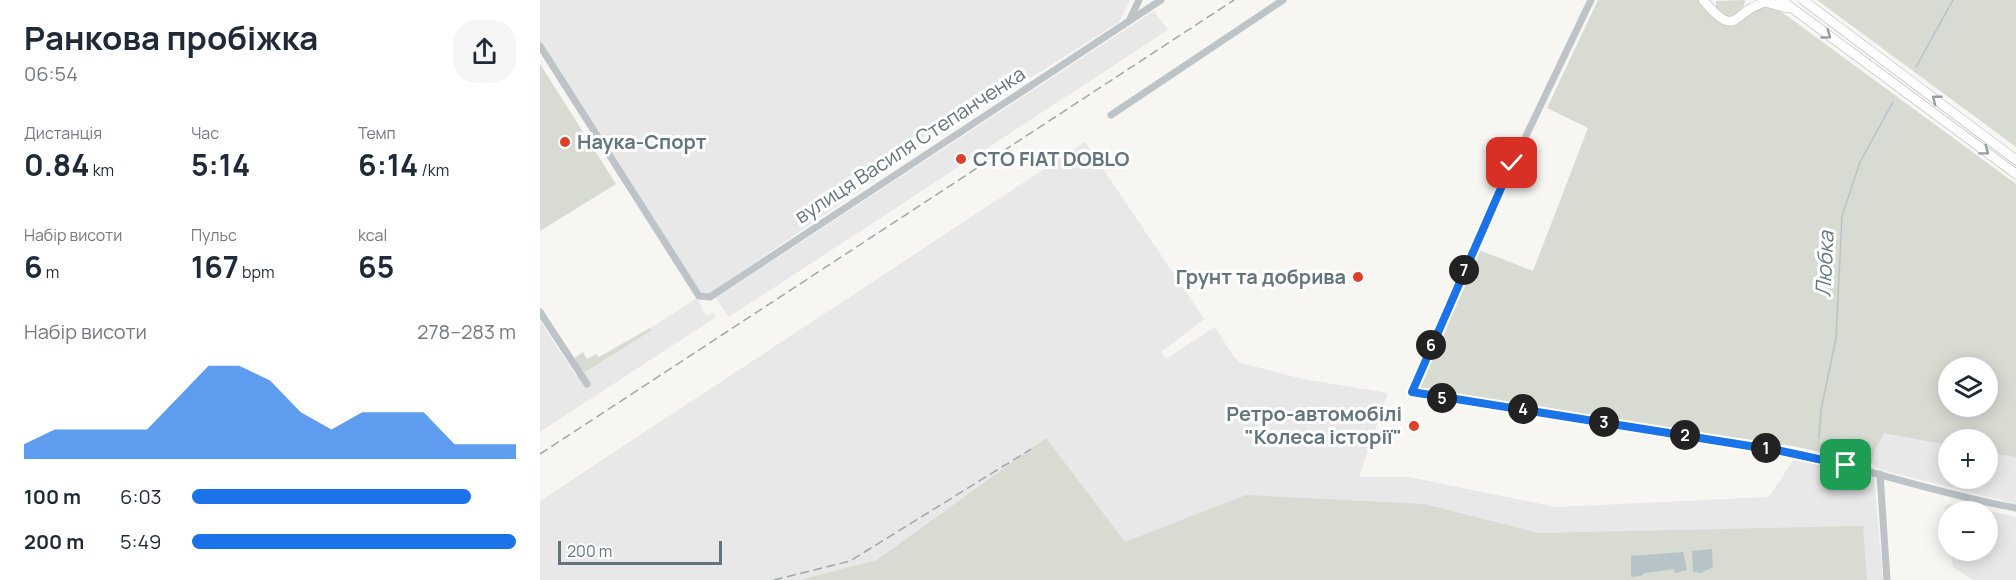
<!DOCTYPE html>
<html lang="uk">
<head>
<meta charset="utf-8">
<style>
  body { margin:0; font-family:Manrope,sans-serif; background:#f6f6f7; color:#1f2937; height:100vh; display:flex; flex-direction:column; font-size:22px; white-space:nowrap }
  * { box-sizing:border-box; margin:0 }
  p { font-size:20px; color:#747a83 }
  .icon { flex:none; width:33px; height:33px; fill:none; stroke:currentColor; stroke-width:2; stroke-linecap:round; stroke-linejoin:round }
  .map { position:relative; flex:1; overflow:hidden }
  .details { display:flex; flex-direction:column; background:#fff; width:540px }
  .details>* { flex:none }
  .controls { position:absolute; left:1398px; top:357px; display:grid; gap:12px }
  .controls a { display:grid; place-items:center; width:60px; height:60px; border-radius:50%; background:#fff; box-shadow:0 3px 15px #0003; font-size:30px }
  .scale { position:absolute; left:18px; bottom:15px; width:164px; box-sizing:border-box; padding-left:6px; border:3px solid #62757e; border-top:0; font-size:16px; line-height:21px; white-space:nowrap; color:#62757e; -webkit-text-stroke:4px #fff; paint-order:stroke }
  .pin { position:absolute; display:grid; place-items:center; width:51px; height:51px; color:#fff; margin:-26px; border-radius:12px; box-shadow:0 3px 9px #0006 }
  .km { position:absolute; width:30px; height:30px; margin:-15px; border-radius:50%; background:#222; color:#fff; font-size:16px; line-height:30px; text-align:center }
  .round { display:grid; place-items:center; flex:none; width:63px; height:63px; border-radius:24px; background:#f6f6f7 }
  .overview { display:flex; align-items:center; justify-content:space-between; height:102px; padding:0 24px }
  h1 { font-size:33px; font-weight:700; line-height:45px }
  .metrics { display:grid; grid-template-columns:repeat(3,1fr); gap:9px; height:102px; padding:6px 24px }
  .metrics div { display:grid; align-content:center }
  .metrics b { font-size:30px; font-weight:700 }
  .metrics small { font-size:16px; font-weight:400 }
  .metrics p { font-size:16px }
  .chart { height:168px; padding:12px 24px }
  .chart p { display:flex; justify-content:space-between }
  .chart svg { width:100%; height:108px; margin-top:6px; fill:#1a73e8; opacity:.7 }
  ul { padding:0 24px; list-style:none; font-size:20px }
  li { display:grid; grid-template-columns:96px 72px 1fr; align-items:center; height:45px }
  li i { height:15px; border-radius:8px; background:#1a73e8 }
  main { display:flex; flex:1; min-height:0 }
  .map>svg:first-child { display:block }
  .built { fill:#e7e8e7 }
  .green { fill:#d7dbd2; fill-rule:evenodd }
  .water { fill:#b7c4c7 }
  .lines { fill:none; stroke-linecap:round; stroke-linejoin:round }
  .stream { stroke:#b7c4c7; stroke-width:1.5 }
  .highway-casing { stroke:#b1b6b9; stroke-width:10 }
  .minor { stroke:#bdc3c6; stroke-width:7 }
  .highway { stroke:#fff; stroke-width:9 }
  .rail { stroke:#9fa7ab; stroke-width:1.5; stroke-dasharray:9 4.5; stroke-linecap:butt }
  .oneway { stroke:#919ea5 }
  .route-casing { stroke:#fff; stroke-width:12 }
  .route { stroke:#1a73e8; stroke-width:8 }
  .poi-dot { fill:#e03f2a; stroke:#fff; stroke-width:2 }
  .labels { text-anchor:middle; stroke-width:6; stroke-linejoin:round; paint-order:stroke }
  .poi-label { font-size:20px; font-weight:bold; fill:#62757e; stroke:#fff; text-anchor:start }
  .street-label { font-size:20px; fill:#62757e; stroke:#fff }
  .water-label { font-size:21px; font-style:italic; fill:#627b80; stroke:#fff }
</style>
</head>
<body>
<main>
<section class="details">
<div class="overview"><div><h1>Ранкова пробіжка</h1><p>06:54</p></div><a class="round"><svg class="icon" aria-label="share" viewBox="0 0 24 24"><path d="M12 15V3M7 8l5-5 5 5M5 13v7h14v-7"/></svg></a></div>
<div class="metrics">
<div><p>Дистанція</p><b>0.84<small> km</small></b></div>
<div><p>Час</p><b>5:14</b></div>
<div><p>Темп</p><b>6:14<small> /km</small></b></div>
</div>
<div class="metrics">
<div><p>Набір висоти</p><b>6<small> m</small></b></div>
<div><p>Пульс</p><b>167<small> bpm</small></b></div>
<div><p>kcal</p><b>65</b></div>
</div>
<div class="chart"><p><span>Набір висоти</span>278–283 m</p>
<svg viewBox="0 0 160 44" preserveAspectRatio="none"><path d="M0 44V38L10 32L20 32L30 32L40 32L50 19L60 6L70 6L80 12L90 25L100 32L110 25L120 25L130 25L140 38L150 38L160 38V44z"/></svg>
</div>
<ul>
<li><b>100 m</b>6:03<i style="width:86%"></i></li>
<li><b>200 m</b>5:49<i style="width:100%"></i></li>
</ul>
</section>
<div class="map">
<svg width="1476" height="580" viewBox="0 0 1476 580">
  <rect width="100%" height="100%" fill="#f7f6f3"/>
  <g class="built">
    <polygon points="0,0 590,0 579,22 449,104 434,104 396,128 370,147 374,153 169,294 162,293 145,269 0,43"/>
    <polygon points="614,11 628,30 189,317 176,298"/>
    <polygon points="545,142 664,319 621,352 626,359 675,327 693,356 701,363 763,379 848,393 819,477 869,477 1016,507 1229,497 1257,454 1333,469 1343,580 0,580 0,501"/>
    <polygon points="157,298 166,316 173,313 176,317 0,432 0,321 36,376"/>
    <polygon points="1344,432 1408,440 1408,478 1448,478 1448,443 1476,449 1476,504 1338,469 1332,463 1334,452"/>
    <polygon points="1408,504 1450,511 1476,517 1476,580 1433,580 1413,567 1411,551 1448,550 1448,512 1408,512 1408,537 1404,507"/>
  </g>
  <g class="green">
    <path d="M1058,0H1158C1170,14 1185,34 1204,19C1211,14 1216,8 1225,7C1231,6 1237,10 1243,13L1476,184V457L1448,452V440H1408V445L1344,433L1334,452L1332,463L1252,446L878,391L877,384L939,250L993,271L1048,128L1007,108ZM1408,368H1448V406H1408Z"/>
    <path d="M1205,0C1204,10 1199,14 1191,18L1185,16L1176,8V1Z"/>
    <polygon points="1277,0 1476,0 1476,147"/>
    <polygon points="0,64 76,184 0,231"/>
    <polygon points="110,328 112,330 45,372 39,368 33,359 43,352 47,359 56,354 59,357"/>
    <polygon points="506,438 585,542 706,495 884,504 999,533 1323,526 1327,580 260,580 337,560"/>
  </g>
  <g class="water">
    <polygon points="1172,549 1173,567 1161,573 1153,572 1152,551"/>
    <polygon points="1143,552 1147,570 1135,573 1134,569 1105,573 1101,576 1091,577 1091,556"/>
  </g>
  <g class="lines">
    <g class="stream">
      <polyline points="1376,67 1413,0"/>
      <polyline points="1279,438 1281,410 1296,338 1302,216 1320,162 1353,102"/>
    </g>
    <defs>
      <g id="highway">
        <path d="M1163,0C1198,41 1191,12 1225,2L1247,8"/>
        <polyline points="1241,0 1476,174"/>
        <polyline points="1263,0 1476,160"/>
      </g>
    </defs>
    <use href="#highway" class="highway-casing"/>
    <g class="minor">
      <path d="M1051,0L973,163L872,392L1241,451C1321,466 1397,494 1476,508"/>
      <polyline points="590,19 599,0"/>
      <polyline points="0,46 159,296 170,297 621,0"/>
      <polyline points="571,115 743,0"/>
      <polyline points="0,312 47,384"/>
      <polyline points="1340,474 1347,580"/>
    </g>
    <use href="#highway" class="highway"/>
    <g class="rail">
      <polyline points="0,454 694,0"/>
      <polyline points="234,580 310,561 491,449"/>
    </g>
  </g>
  <defs><path id="oneway-chevron" d="M-2-3.5L2.5 0L-2 3.5" fill="none" stroke-width="1.6" stroke-linecap="round" stroke-linejoin="round" transform="scale(1.5)"/></defs>
  <g class="oneway">
    <use href="#oneway-chevron" transform="translate(1287 35) rotate(36)"/>
    <use href="#oneway-chevron" transform="translate(1396 99) rotate(-142)"/>
    <use href="#oneway-chevron" transform="translate(1445 151) rotate(37)"/>
  </g>
  <g class="lines">
    <defs>
      <polyline id="route" points="972,163 872,392 1241,451 1306,465"/>
    </defs>
    <use href="#route" class="route-casing"/>
    <use href="#route" class="route"/>
  </g>
  <g class="poi-dot">
    <circle cx="25" cy="142" r="6"/>
    <circle cx="421" cy="159" r="6"/>
    <circle cx="818" cy="277" r="6"/>
    <circle cx="874" cy="426" r="6"/>
  </g>
  <g class="labels">
    <g class="poi-label">
      <text x="37" y="149">Наука-Спорт</text>
      <text x="433" y="166">СТО FIAT DOBLO</text>
      <text x="806" y="284" text-anchor="end">Грунт та добрива</text>
      <text x="862" y="421" text-anchor="end">Ретро-автомобілі<tspan x="862" dy="23">"Колеса історії"</tspan></text>
    </g>
    <g class="street-label">
      <text transform="translate(370 145) rotate(-33)" y="7">вулиця Василя Степанченка</text>
    </g>
    <g class="water-label">
      <text transform="translate(1285 264) rotate(-87)" y="7">Любка</text>
    </g>
  </g>
</svg>
<div class="controls">
<a><svg class="icon" aria-label="layers" viewBox="0 0 24 24"><path d="M12 4l9 5-9 5-9-5zM3 14l9 5 9-5"/></svg></a>
<a>+</a>
<a>−</a>
</div>
<div class="scale">200 m</div>
<div class="pin" style="left:1306px;top:465px;background:#1e9e55"><svg class="icon" aria-label="arrive" viewBox="0 0 24 24"><path d="M6 21V4h12l-3 4 3 4H6"/></svg></div>
<div class="pin" style="left:972px;top:163px;background:#d93025"><svg class="icon" aria-label="check" viewBox="0 0 24 24"><path d="M5 12l5 5 9-10"/></svg></div>
<b class="km" style="left:1226px;top:448px">1</b>
<b class="km" style="left:1145px;top:435px">2</b>
<b class="km" style="left:1064px;top:422px">3</b>
<b class="km" style="left:983px;top:409px">4</b>
<b class="km" style="left:902px;top:398px">5</b>
<b class="km" style="left:891px;top:345px">6</b>
<b class="km" style="left:924px;top:270px">7</b>
</div>
</main>
</body>
</html>
